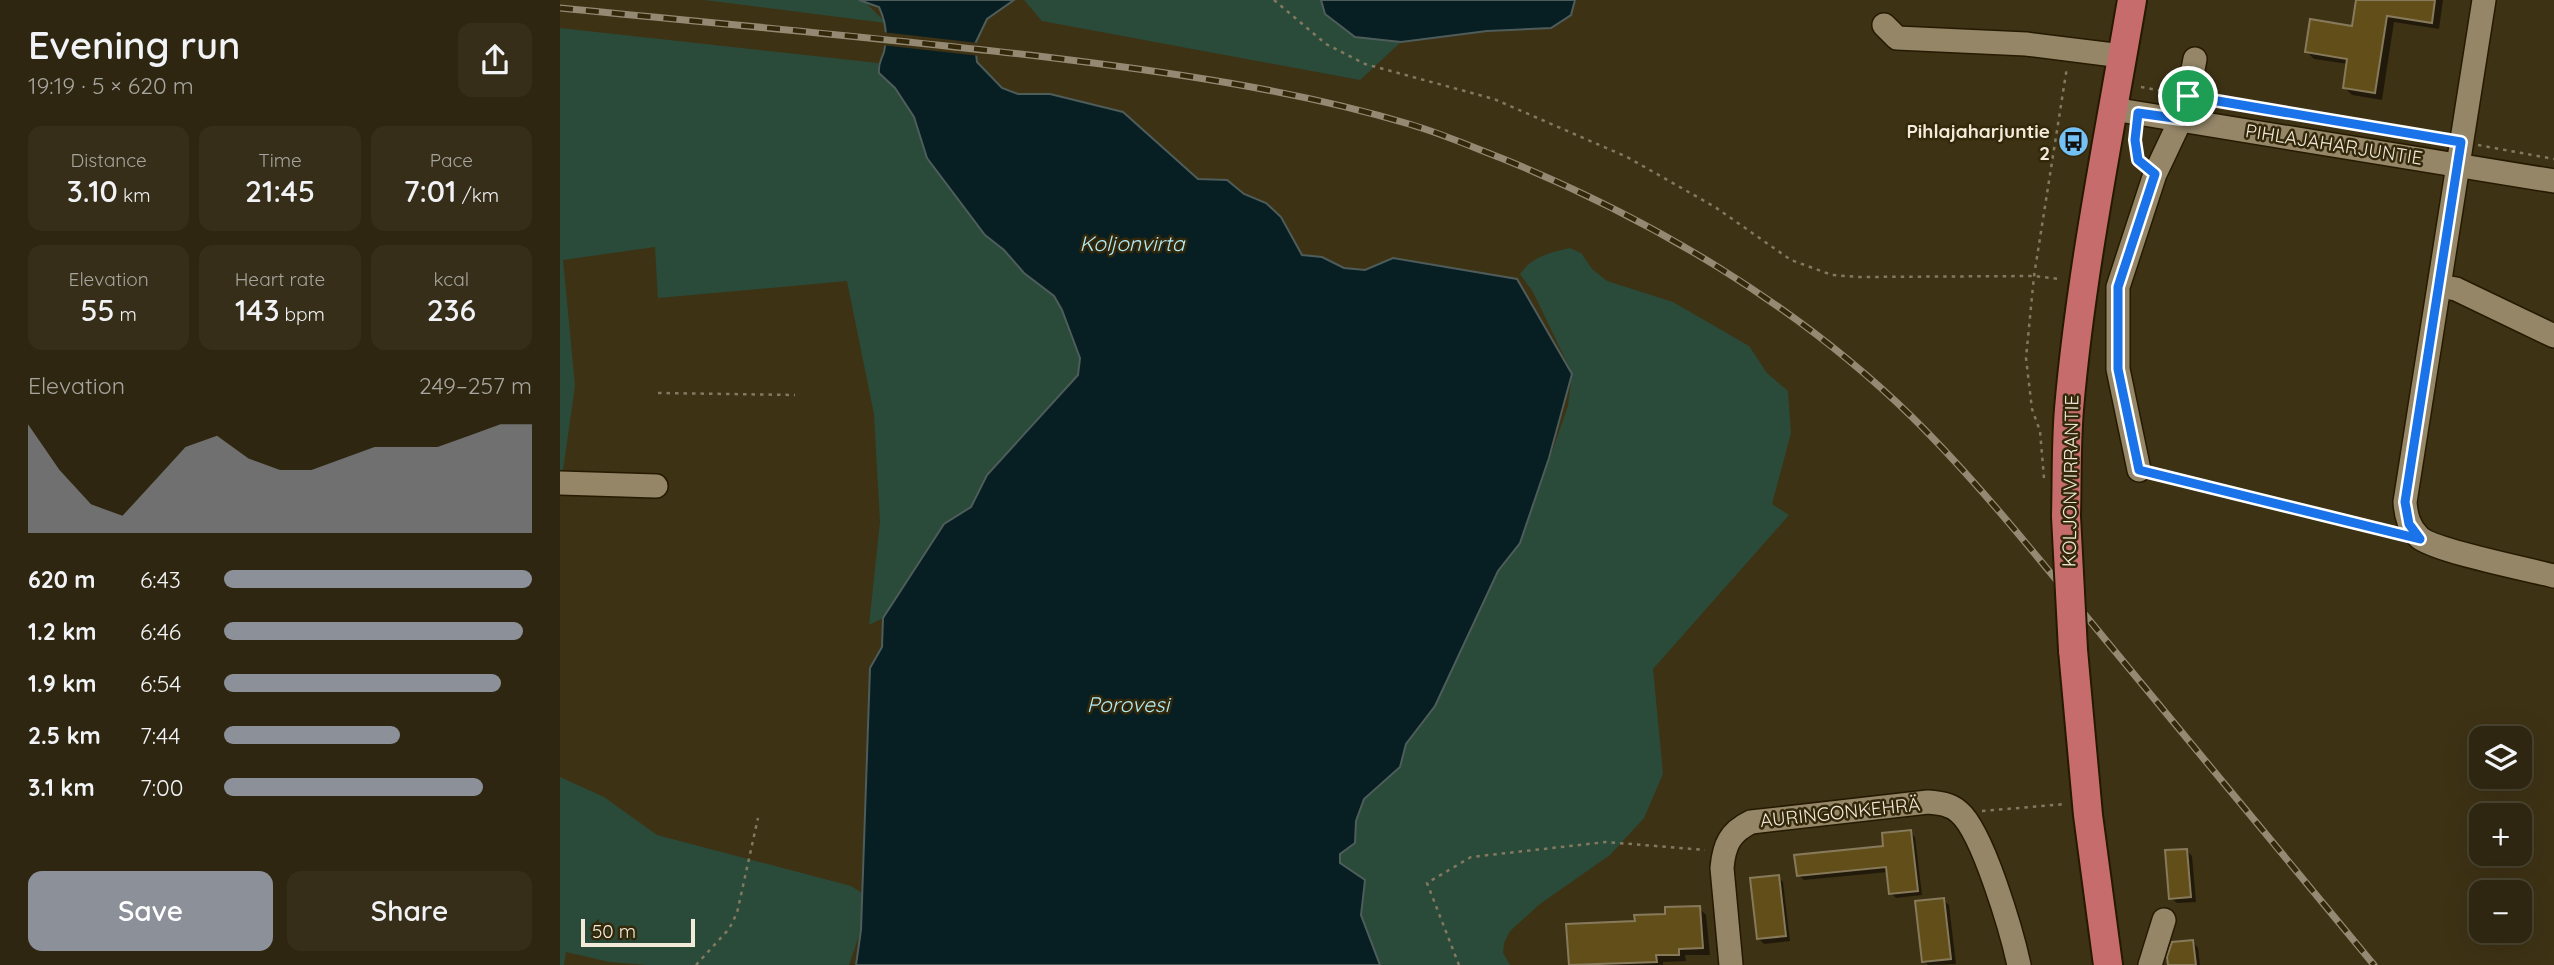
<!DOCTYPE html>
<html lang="en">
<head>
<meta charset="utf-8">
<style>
  body { margin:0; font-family:Quicksand,sans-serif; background:#362e19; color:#f1f3f6; height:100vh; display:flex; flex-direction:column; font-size:26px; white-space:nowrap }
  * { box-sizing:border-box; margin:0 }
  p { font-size:23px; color:#a7a59f }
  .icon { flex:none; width:38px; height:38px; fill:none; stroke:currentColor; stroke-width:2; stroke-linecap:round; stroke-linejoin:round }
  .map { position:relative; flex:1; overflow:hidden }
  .sheet { display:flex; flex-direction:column; background:#2e2610; width:560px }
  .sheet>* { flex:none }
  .tools { position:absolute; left:1909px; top:726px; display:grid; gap:14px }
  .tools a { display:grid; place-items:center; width:63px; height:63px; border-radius:14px; background:#2e2610; box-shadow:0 7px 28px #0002,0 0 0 2px #494330; font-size:35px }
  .scale { position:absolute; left:21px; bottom:18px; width:114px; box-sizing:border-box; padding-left:7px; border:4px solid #f2ebda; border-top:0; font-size:19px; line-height:24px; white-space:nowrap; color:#f2ebda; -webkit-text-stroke:5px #34280b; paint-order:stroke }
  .pin { position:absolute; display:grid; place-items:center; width:60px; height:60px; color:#fff; margin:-30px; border:4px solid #fff; border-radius:50%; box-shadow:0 2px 7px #0007 }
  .round { display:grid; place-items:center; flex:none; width:74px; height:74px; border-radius:14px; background:#362e19 }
  .head { display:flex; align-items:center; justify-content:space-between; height:119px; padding:0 28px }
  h1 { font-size:38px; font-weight:600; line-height:52px }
  .metrics { display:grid; grid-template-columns:repeat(3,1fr); gap:10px; height:119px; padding:7px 28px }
  .metrics div { display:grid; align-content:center; border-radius:14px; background:#362e19; text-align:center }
  .metrics b { font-size:30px; font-weight:600 }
  .metrics small { font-size:19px; font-weight:400 }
  .metrics p { font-size:19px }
  .chart { height:196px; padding:14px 28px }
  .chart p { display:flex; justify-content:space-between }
  .chart svg { width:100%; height:126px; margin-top:7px; fill:#8c9099; opacity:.7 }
  .action { display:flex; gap:14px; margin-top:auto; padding:14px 28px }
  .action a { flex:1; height:80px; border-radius:14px; background:#8c9099; color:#fff; font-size:28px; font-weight:600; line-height:80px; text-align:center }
  .action a+a { background:#362e19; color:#f1f3f6 }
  ul { padding:0 28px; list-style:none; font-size:23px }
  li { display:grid; grid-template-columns:112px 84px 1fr; align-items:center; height:52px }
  li i { height:18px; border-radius:9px; background:#8c9099 }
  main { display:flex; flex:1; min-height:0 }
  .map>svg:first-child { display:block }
  .green { fill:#2a4b39 }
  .water { fill:#071e23; stroke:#4e5c5a; stroke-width:2 }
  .pier { fill:#3e3215 }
  .shadow { fill:#0007 }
  .building { fill:#624e19; stroke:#877a5b; stroke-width:2 }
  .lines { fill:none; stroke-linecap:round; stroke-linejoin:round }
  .minor-casing { stroke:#251a00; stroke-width:26 }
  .major-casing { stroke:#251a00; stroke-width:32 }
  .path { stroke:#837960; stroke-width:2.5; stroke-dasharray:3.5 5; stroke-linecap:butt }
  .minor { stroke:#948667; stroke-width:23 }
  .major { stroke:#c66c6c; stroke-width:28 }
  .rail-casing { stroke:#948a73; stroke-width:7 }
  .rail { stroke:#34280b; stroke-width:4.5; stroke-dasharray:13; stroke-linecap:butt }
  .major-bridge-casing { stroke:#251a00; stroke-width:32; stroke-linecap:butt }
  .major-bridge { stroke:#c66c6c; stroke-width:28 }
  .route-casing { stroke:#fff; stroke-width:14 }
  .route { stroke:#1a73e8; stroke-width:9 }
  .labels { text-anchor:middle; stroke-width:5; stroke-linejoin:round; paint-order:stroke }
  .poi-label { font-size:19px; font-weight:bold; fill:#f2ebda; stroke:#34280b; text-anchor:end }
  .street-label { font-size:19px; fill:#f2ebda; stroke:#34280b }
  .water-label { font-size:21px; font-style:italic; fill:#b1edf9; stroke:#34280b }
</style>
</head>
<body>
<main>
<section class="sheet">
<div class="head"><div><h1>Evening run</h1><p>19:19 · 5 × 620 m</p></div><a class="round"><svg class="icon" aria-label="share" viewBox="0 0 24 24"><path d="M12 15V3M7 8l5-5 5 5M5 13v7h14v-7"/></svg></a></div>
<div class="metrics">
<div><p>Distance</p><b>3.10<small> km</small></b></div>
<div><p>Time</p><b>21:45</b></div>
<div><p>Pace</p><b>7:01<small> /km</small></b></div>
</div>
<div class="metrics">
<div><p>Elevation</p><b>55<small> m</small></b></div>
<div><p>Heart rate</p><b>143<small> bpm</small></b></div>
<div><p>kcal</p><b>236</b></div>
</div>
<div class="chart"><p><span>Elevation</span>249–257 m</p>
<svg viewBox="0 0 160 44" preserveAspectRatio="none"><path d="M0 44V6L10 22L20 34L30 38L40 26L50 14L60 10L70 18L80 22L90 22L100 18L110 14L120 14L130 14L140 10L150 6L160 6V44z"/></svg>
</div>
<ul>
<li><b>620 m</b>6:43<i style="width:100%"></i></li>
<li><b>1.2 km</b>6:46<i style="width:97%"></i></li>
<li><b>1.9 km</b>6:54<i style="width:90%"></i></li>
<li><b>2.5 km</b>7:44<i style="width:57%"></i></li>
<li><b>3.1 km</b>7:00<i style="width:84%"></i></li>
</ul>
<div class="action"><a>Save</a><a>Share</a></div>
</section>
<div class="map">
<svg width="1994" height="965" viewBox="0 0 1994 965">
  <rect width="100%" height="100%" fill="#3e3215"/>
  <g class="green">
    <polygon points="144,0 303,0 326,23"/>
    <polygon points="464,0 761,0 763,7 795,37 841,42 800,80 482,21"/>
    <polygon points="0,28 318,63 319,73 335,88 354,117 367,158 425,235 444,250 464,273 494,296 502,310 520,358 518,375 427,475 411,507 384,524 323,618 309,625 320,522 314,414 287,281 98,298 95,247 3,260 15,386 3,470 0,470"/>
    <path d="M1010,248L1021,253L1032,269L1047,281L1113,302L1189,346L1207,373L1228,391L1231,433L1212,504L1229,515L1093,669L1103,774L1084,818L1050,855L980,904L950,931L944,943L943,953L950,965H820L801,915L805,880L780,863V854L795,843L796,821L804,799L840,767L846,744L875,706L938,571L960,543L1008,406L1012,373L973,292L960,274C973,256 989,253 1010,248Z"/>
    <polygon points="0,777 44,797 97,835 291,886 302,893 301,930 289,965 88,965 49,962 6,952 4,965 0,965"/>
  </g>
  <g class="water">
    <path d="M299,0H454L427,19L415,44L417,62L442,88L458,94H490L563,112L638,179L667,180L684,194L706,203L721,217L742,255L762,257L784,268L805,270L833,258L957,279L1012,374L989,458L960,543L938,571L875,706L846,744L840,767L804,799L796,821L795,843L780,854V863L805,880L801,915L820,965H296L301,930L310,668L322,647L323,618L384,524L411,507L427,475L518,375L520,358L502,310L494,296L464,273L444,250L425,235L367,158L354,117L335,88L319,73C318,63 321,61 324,52C328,36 326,22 319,7Z"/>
    <polygon points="761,0 1015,0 1011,15 991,28 927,31 841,42 795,37 765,14"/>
  </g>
  <polygon class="pier" points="322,32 419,43 420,56 321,45"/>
  <g class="shadow">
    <polygon points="1798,0 1883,0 1879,29 1834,22 1822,100 1792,95 1785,88 1788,64 1754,59 1747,52 1793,28"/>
    <polygon points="1350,832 1355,837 1362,895 1336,898 1331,893 1328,872 1244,880 1238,875 1325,847"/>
    <polygon points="1626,850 1632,856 1636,902 1617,903 1611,898"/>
    <polygon points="1218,877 1223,882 1230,941 1204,944 1198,938"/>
    <polygon points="1383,900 1389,905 1396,964 1368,965 1364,961"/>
    <polygon points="1139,908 1146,915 1150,955 1125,955 1126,961 1103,962 1103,965 1011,965 1008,926 1077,922"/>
    <polygon points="1633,942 1638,948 1640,965 1610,965"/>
  </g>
  <g class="building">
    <polygon points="1796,0 1875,0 1872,23 1827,16 1815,93 1783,88 1787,59 1745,52 1750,19 1792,26"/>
    <polygon points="1351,830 1358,891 1329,894 1326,867 1237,876 1234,855 1323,846 1322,833"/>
    <polygon points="1627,849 1631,897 1609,899 1605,850"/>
    <polygon points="1219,875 1226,936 1197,939 1190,878"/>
    <polygon points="1384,898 1391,959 1362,962 1355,901"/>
    <polygon points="1140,906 1143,948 1119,949 1119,955 1096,955 1097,962 1009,965 1006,924 1075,921 1074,915 1105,914 1105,907"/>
    <polygon points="1633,940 1636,965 1608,965 1607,957 1612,942"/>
  </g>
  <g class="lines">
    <defs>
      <g id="minor">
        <path d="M1924,0L1845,502C1846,516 1849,527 1859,537C1872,550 1970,570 1994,576"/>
        <polyline points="1324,25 1337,38 1466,44 1562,56"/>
        <polyline points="1553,109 1994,181"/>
        <polyline points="1880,286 1896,289 1994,336"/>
        <polyline points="1579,470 1558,369 1558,287 1595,174 1621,119 1628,96 1635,59"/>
        <polyline points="0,483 96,486"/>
        <path d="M1171,965L1162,868C1164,845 1170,832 1191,822L1368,802C1380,803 1390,804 1399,812C1423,832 1452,933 1459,965"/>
        <polyline points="1590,965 1604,920"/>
      </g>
      <g id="major">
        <path d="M1506,516C1507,480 1506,445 1509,409C1521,271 1549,136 1572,0"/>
        <polyline points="1513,650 1528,815 1548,965"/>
      </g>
    </defs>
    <use href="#minor" class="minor-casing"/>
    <use href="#major" class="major-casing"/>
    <g class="path">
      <polyline points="714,0 766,44 805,64 934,99 1067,157 1155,207 1231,260 1272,275 1299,277 1474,276 1499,279"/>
      <polyline points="1581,87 1608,92"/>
      <polyline points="1646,99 1884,139"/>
      <polyline points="1576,131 1575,140 1580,162"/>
      <polyline points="1918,145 1994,159"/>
      <polyline points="98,393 235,395"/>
      <polyline points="1596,474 1834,534"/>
      <polyline points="1484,478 1480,431 1472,409 1466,358 1474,276 1507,67"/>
      <polyline points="1422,811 1506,804"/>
      <polyline points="136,965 169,929 177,913 198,818"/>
      <polyline points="899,965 867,883 911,857 1046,842 1145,850"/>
    </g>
    <use href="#minor" class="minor"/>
    <use href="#major" class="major"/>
    <defs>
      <path id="rail" d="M0,8C162,24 325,38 486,57C608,72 731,89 849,124C880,133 910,146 941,158C1090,218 1236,304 1352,417C1420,484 1483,564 1544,638C1634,747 1724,856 1814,965"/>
    </defs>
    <use href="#rail" class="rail-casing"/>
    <use href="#rail" class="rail"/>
    <defs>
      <polyline id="major-bridge" points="1506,516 1513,650"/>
    </defs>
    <use href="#major-bridge" class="major-bridge-casing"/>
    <use href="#major-bridge" class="major-bridge"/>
  </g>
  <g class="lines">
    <defs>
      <polygon id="route" points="1628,96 1901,142 1845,502 1849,524 1860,539 1579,470 1558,369 1558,287 1595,174 1578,160 1575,140 1578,113 1621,119"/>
    </defs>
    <use href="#route" class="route-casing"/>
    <use href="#route" class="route"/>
  </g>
  <defs>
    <symbol id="bus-disc" viewBox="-11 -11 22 22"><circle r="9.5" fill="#73c1f5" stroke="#34280b"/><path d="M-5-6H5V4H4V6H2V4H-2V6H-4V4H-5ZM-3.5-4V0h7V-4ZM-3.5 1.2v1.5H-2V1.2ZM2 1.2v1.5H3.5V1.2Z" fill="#111"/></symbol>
  </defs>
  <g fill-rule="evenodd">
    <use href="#bus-disc" x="1496" y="124" width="35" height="35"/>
  </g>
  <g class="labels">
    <g class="poi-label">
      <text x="1490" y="138">Pihlajaharjuntie<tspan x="1490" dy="22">2</tspan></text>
    </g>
    <g class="street-label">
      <text transform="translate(1774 144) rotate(9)" y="7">PIHLAJAHARJUNTIE</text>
      <text transform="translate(1510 481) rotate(-89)" y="7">KOLJONVIRRANTIE</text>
      <text transform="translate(1280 812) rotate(-6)" y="7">AURINGONKEHRÄ</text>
    </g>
    <g class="water-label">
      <text x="572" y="251">Koljonvirta</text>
      <text x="568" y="712">Porovesi</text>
    </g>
  </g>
</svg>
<div class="tools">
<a><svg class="icon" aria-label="layers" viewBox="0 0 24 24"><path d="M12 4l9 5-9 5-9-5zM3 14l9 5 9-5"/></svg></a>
<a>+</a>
<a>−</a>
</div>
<div class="scale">50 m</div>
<div class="pin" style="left:1628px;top:96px;background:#1e9e55"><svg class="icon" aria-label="arrive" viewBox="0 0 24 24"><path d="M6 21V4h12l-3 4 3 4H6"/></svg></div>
</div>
</main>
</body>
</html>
